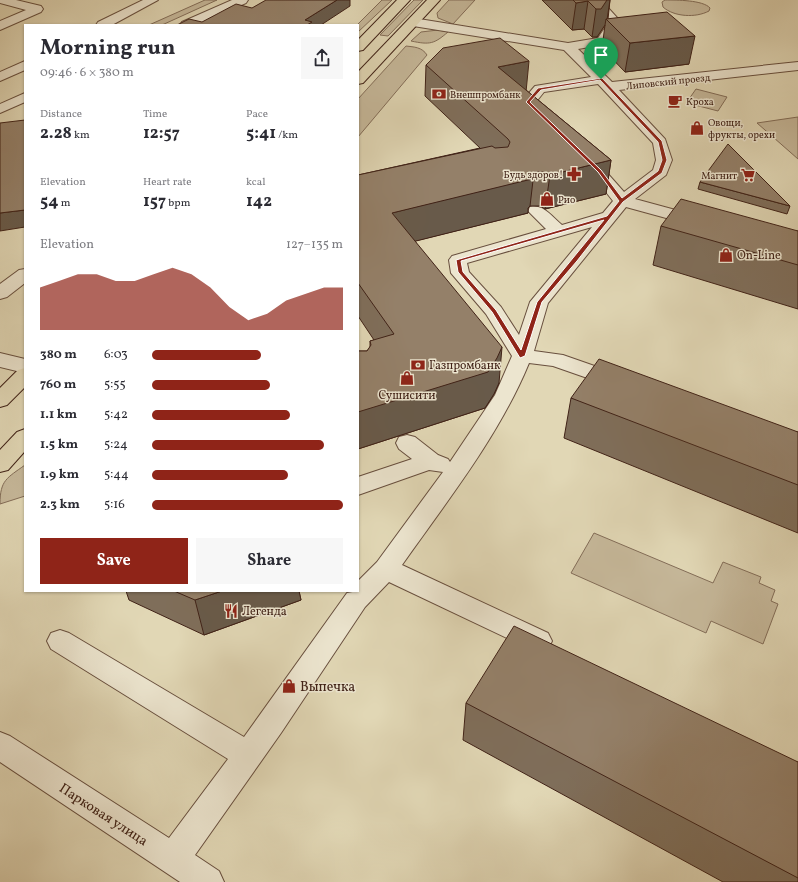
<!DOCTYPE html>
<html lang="en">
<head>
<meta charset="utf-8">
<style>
  body { margin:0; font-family:Vollkorn,serif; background:#f7f7f7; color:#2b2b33; height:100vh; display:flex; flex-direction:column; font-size:15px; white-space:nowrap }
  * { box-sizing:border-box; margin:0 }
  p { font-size:13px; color:#7c7c81 }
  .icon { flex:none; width:22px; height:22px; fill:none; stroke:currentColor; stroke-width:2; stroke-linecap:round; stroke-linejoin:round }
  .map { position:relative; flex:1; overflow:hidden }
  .side { position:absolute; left:24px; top:24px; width:335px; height:568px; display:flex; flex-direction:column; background:#fff; border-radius:0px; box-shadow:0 1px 3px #0004 }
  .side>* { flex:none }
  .pin { position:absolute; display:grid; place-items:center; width:34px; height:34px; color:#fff; margin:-41px -17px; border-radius:50% 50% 50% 0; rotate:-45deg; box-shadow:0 0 4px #0007 }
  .pin .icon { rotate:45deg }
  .round { display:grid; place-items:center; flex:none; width:42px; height:42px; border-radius:0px; background:#f7f7f7 }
  .headline { display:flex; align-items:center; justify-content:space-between; height:68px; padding:0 16px }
  h1 { font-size:22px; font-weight:700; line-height:30px }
  .stats { display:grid; grid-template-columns:repeat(3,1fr); gap:6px; height:68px; padding:4px 16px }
  .stats div { display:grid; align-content:center }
  .stats b { font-size:17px; font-weight:700 }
  .stats small { font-size:11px; font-weight:400 }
  .stats p { font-size:11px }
  .chart { height:112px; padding:8px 16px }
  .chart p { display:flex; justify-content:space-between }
  .chart svg { width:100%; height:72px; margin-top:4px; fill:#8f2418; opacity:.7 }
  .button { display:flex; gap:8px; margin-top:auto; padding:8px 16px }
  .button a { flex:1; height:46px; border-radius:0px; background:#8f2418; color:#fff; font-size:16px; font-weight:700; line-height:46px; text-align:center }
  .button a+a { background:#f7f7f7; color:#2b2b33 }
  ul { padding:0 16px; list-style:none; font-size:13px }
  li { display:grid; grid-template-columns:64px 48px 1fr; align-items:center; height:30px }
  li i { height:10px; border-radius:5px; background:#8f2418 }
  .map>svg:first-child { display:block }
  .green { fill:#c6b89a; stroke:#836d58 }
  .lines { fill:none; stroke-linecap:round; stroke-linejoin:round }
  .minor-casing { stroke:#684f3e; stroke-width:2 }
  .major-casing { stroke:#402217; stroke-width:2 }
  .minor { fill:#ece5cf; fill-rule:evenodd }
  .major { fill:#e1d7b5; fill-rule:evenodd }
  .wall { fill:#7f6e5a; stroke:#402217 }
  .shaded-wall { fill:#685a4a; stroke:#402217 }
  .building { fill:#948069; stroke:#402217 }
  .route { fill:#8f2418; stroke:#fff; fill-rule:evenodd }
  .labels { text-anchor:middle; stroke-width:3; stroke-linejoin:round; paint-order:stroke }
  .far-street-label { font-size:10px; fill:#402217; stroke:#ece5cf }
  .far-poi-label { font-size:10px; fill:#402217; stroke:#ece5cf; text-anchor:start }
  .poi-label { font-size:12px; fill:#402217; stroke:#ece5cf; text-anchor:start }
  .near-poi-label { font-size:14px; fill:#402217; stroke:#ece5cf; text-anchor:start }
  .near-street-label { font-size:14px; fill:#402217; stroke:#ece5cf }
</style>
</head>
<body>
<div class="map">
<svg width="798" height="882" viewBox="0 0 798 882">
  <rect width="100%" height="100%" fill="#e1d7b5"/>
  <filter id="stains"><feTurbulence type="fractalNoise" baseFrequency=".005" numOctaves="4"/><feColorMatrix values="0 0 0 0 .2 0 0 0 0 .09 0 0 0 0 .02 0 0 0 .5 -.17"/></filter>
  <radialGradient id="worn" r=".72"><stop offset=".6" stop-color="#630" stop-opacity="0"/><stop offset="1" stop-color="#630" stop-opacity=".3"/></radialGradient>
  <g class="green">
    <polygon points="205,0 217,0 162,25 149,25"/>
    <polygon points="382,0 392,0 358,32 357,25"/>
    <polygon points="414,0 423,0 388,36 380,35"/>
    <polygon points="449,0 475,0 453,24 438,18 437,13"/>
    <path d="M665,0C677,0 703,0 710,8L709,11C696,18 674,17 663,7L662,2Z"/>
    <path d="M438,30L448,32C434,44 430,45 411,41L421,32Z"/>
    <path d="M406,46C414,47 422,47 427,55L358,137V99Z"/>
    <polygon points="696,89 727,97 718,111 695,105 689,99"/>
    <polygon points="798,117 798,159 757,123"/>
    <path d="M25,465V496L0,504C0,480 7,478 25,465Z"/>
    <polygon points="594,533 713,583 723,562 761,577 759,583 775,590 771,601 778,604 763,644 711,621 706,633 571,573"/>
  </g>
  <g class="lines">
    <defs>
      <g id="minor">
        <polygon points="0,0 16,0 41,6 43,9 41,12 0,30 0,21 26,10 0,3"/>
        <polygon points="143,0 158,0 112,25 96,25 98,22"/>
        <polygon points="232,0 248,0 246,3 196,25 180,25 182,22"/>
        <path d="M589,0H601L621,22L607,44L578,49L612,82L798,62V70L619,90L665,139L672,160L666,175L635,199L705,218L707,222L705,226L699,227L626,207L548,303L534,351L563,355L626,377L629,382L626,387L619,389L553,366L529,363C499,436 447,501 402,565L548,633L552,641L548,649L539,652L530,649L389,582L365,607L281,733L195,855L219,871L224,882H180L0,762V732L10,736L169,838L228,759L51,649L47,641L51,633L60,630L69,633L244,737L347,593L358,591V581L377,562L443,472L429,470L358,495V477L412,459L399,449L396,443L399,437L407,435L415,437L438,455L448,459L450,462L495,395L512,356L486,314L451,273L449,260L452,256L546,229L528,211L530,207C544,204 552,217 562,225L603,213L613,201L583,163L580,160L583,157H593L624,192L653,170L656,160L653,143L598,84L544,92L536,102L551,118L549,121H539L523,105L521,102L535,86L591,77L564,50L413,26L407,22L413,18L568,43L598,38L609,22ZM592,227L530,302L519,335L501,307L469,272L467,263Z"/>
        <polygon points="25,61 25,70 0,81 0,72"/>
        <polygon points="25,93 25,102 0,113 0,104"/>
        <polygon points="25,269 25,283 7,297 0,299 0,284 19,270"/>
        <polygon points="0,353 25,359 25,373 0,367"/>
      </g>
      <g id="major">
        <polygon points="397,0 410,0 363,50 358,51 358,40"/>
        <polygon points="427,0 440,0 363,83 358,84 358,72"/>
        <polygon points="25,368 25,387 7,405 0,407 0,388 18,370"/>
        <polygon points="25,429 25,451 8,470 0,472 0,450 17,432"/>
      </g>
    </defs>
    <use href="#minor" class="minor-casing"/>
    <use href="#major" class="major-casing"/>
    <use href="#minor" class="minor"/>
    <use href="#major" class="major"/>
  </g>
  <g class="wall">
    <polygon points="542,0 610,0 608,19 689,64 625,72 602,48 605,25 597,37 592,37 584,29 572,30"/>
    <polygon points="426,65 526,90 611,160 606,194 545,209 540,206 530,206 528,208 528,213 415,241 499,383 494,394 485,408 358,449 358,351 367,351 370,347 370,341 374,340 358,316 358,175 480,148 425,96"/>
    <polygon points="700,182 790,206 787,214 698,189"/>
    <polygon points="661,226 798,231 798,309 653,265"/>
    <polygon points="571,398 798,432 798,533 564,438"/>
    <polygon points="126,591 299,591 301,600 204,635 129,600"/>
    <polygon points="466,703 798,762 798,882 723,882 463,740"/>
  </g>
  <g class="shaded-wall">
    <polygon points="337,0 350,0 350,6 321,25 305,25 305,20"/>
    <polygon points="607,0 610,0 607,20 606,19 605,25 597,37 592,37 596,9"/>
    <polygon points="588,1 584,29 572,30 576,3"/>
    <polygon points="695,36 689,64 625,72 630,43"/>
    <polygon points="529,61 526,92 498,67"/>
    <polygon points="611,160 606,194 545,209 550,175"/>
    <polygon points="534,172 530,206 528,208 528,213 392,247 392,213 530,177"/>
    <polygon points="25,210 25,227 0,231 0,213"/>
    <polygon points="502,347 499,383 494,394 485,408 358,449 358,412"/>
    <polygon points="222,591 299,591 301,600 204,635 195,600"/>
  </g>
  <g class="building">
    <polygon points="266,0 337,0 305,20 312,22 307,25 177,25 189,19 202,22 236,4 252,8"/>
    <polygon points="573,0 607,0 601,9 596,9 588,1 576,3"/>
    <polygon points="667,12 695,36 630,43 606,19"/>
    <polygon points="500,38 529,61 498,67 611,160 550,175 544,172 534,172 530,177 532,179 392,213 502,347 497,358 488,372 358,412 358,351 367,351 371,345 370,341 394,334 358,283 358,175 492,146 495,148 508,147 510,142 508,139 426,65 443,48"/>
    <polygon points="25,120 25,210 0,213 0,123"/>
    <polygon points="728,144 790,206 700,182"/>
    <polygon points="681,199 798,231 798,265 661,226"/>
    <polygon points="599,359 798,432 798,485 571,398"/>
    <polygon points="174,591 222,591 195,600"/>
    <polygon points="514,626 798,762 798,878 466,703"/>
  </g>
  <path class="route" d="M602,78L662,141L667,160L662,173L623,202L577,261L542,302L525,356L520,358L492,312L458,272L456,260L607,216L619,201L598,172L526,102L538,88ZM600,80L658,142L662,160L658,171L622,198L601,170L530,102L541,90ZM604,220L537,302L521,350L496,310L463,272L461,261Z"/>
  <defs>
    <symbol id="bank-bare" viewBox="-9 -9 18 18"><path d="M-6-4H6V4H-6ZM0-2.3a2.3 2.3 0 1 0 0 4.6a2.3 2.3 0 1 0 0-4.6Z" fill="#8f2418" stroke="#ece5cf" stroke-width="2.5" paint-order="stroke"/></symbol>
    <symbol id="cafe-bare" viewBox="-9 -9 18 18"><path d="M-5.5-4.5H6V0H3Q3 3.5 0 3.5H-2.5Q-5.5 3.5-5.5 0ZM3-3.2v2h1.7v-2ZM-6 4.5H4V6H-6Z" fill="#8f2418" stroke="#ece5cf" stroke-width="2.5" paint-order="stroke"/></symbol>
    <symbol id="shop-bare" viewBox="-9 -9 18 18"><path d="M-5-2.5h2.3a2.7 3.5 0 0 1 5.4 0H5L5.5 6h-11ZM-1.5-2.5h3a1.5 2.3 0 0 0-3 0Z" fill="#8f2418" stroke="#ece5cf" stroke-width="2.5" paint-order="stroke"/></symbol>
    <symbol id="pharmacy-bare" viewBox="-9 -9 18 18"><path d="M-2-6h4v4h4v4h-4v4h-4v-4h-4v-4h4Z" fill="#8f2418" stroke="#ece5cf" stroke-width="2.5" paint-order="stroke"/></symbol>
    <symbol id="supermarket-bare" viewBox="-9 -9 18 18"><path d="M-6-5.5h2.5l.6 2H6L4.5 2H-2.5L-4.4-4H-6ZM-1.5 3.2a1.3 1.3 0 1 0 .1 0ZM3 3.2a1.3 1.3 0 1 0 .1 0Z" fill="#8f2418" stroke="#ece5cf" stroke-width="2.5" paint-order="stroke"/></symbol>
    <symbol id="restaurant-bare" viewBox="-9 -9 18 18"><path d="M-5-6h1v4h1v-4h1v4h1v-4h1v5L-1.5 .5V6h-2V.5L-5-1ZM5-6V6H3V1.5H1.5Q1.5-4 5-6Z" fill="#8f2418" stroke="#ece5cf" stroke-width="2.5" paint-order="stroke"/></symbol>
  </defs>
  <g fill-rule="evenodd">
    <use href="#bank-bare" x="429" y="84" width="20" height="20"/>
    <use href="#cafe-bare" x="665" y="91" width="20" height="20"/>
    <use href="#shop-bare" x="687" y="118" width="20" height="20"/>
    <use href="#pharmacy-bare" x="564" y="164" width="20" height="20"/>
    <use href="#supermarket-bare" x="738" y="165" width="20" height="20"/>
    <use href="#shop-bare" x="537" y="189" width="20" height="20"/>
    <use href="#shop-bare" x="716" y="245" width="20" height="20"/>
    <use href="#bank-bare" x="408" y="355" width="20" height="20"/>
    <use href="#shop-bare" x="397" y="368" width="20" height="20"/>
    <use href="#restaurant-bare" x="221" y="601" width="20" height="20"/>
    <use href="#shop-bare" x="279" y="676" width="20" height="20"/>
  </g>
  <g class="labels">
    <g class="far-street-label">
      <text transform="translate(668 81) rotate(-6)" y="4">Липовский проезд</text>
    </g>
    <g class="far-poi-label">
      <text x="450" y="98">Внешпромбанк</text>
      <text x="686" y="105">Кроха</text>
      <text x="708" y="126">Овощи,<tspan x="708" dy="12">фрукты, орехи</tspan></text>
      <text x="563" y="178" text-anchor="end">Будь здоров!</text>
      <text x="737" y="179" text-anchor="end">Магнит</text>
      <text x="558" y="203">Рио</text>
    </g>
    <g class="poi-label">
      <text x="737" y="259">On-Line</text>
      <text x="429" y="369">Газпромбанк</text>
      <text x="407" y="399" text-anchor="middle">Сушисити</text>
      <text x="242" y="615">Легенда</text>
    </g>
    <g class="near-poi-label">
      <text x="300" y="691">Выпечка</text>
    </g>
    <g class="near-street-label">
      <text transform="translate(104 814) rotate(33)" y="5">Парковая улица</text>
    </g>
  </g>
  <rect width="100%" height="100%" filter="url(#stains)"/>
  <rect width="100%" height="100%" fill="url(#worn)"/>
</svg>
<div class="pin" style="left:601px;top:79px;background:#1e9e55"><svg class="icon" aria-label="arrive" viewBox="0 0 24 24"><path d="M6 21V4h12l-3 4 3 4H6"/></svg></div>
<section class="side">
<div class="headline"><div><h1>Morning run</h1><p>09:46 · 6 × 380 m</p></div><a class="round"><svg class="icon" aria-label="share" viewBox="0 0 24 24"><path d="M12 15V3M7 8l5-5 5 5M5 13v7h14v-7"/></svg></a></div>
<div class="stats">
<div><p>Distance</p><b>2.28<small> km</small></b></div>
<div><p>Time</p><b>12:57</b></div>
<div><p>Pace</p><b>5:41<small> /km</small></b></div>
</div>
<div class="stats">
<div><p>Elevation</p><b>54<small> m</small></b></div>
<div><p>Heart rate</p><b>157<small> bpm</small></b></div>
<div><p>kcal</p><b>142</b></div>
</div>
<div class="chart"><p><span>Elevation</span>127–135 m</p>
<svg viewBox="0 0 160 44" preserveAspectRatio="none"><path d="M0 44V18L10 14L20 10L30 10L40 14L50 14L60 10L70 6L80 10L90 18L100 30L110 38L120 34L130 26L140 22L150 18L160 18V44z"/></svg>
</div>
<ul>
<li><b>380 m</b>6:03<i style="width:57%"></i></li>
<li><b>760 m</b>5:55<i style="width:62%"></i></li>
<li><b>1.1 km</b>5:42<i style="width:72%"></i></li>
<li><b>1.5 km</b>5:24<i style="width:90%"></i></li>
<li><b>1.9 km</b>5:44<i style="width:71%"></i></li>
<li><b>2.3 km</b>5:16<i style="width:100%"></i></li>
</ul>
<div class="button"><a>Save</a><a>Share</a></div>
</section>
</div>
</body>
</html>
